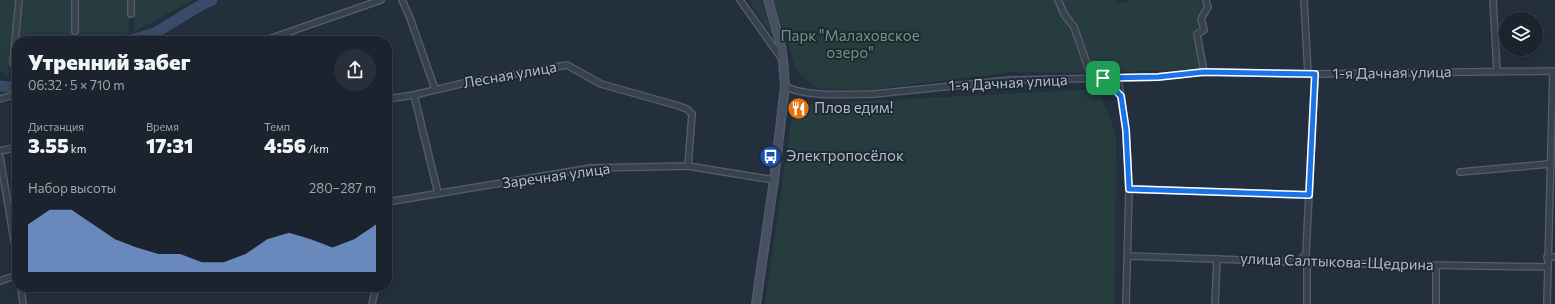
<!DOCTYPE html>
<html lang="ru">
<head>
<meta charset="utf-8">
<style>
  body { margin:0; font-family:Commissioner,sans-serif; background:#282f3a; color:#f1f3f6; height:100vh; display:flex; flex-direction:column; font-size:15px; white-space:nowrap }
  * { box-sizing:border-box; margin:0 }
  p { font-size:13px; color:#a0a4aa }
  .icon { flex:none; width:22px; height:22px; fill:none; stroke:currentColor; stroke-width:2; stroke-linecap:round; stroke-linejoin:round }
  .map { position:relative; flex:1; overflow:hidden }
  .panel { position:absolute; left:12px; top:36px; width:380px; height:256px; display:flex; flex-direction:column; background:#1b232e; border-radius:16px; box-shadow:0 2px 10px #0003,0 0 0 1px #39404a }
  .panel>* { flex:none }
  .controls { position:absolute; left:1499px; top:12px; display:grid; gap:8px }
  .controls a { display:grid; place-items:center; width:44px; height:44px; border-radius:50%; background:#1b232e; box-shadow:0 2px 10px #0003,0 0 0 1px #39404a; font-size:20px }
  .pin { position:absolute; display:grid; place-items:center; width:34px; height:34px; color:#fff; margin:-17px; border-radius:8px; box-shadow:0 2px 6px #0006 }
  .round { display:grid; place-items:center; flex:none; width:42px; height:42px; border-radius:21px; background:#282f3a }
  .head { display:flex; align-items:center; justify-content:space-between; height:68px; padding:0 16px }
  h1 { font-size:22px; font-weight:800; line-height:30px }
  .stats { display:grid; grid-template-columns:repeat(3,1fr); gap:6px; height:68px; padding:4px 16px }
  .stats div { display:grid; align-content:center }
  .stats b { font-size:20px; font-weight:800 }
  .stats small { font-size:11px; font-weight:400 }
  .stats p { font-size:11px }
  .chart { height:112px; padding:8px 16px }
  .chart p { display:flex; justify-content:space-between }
  .chart svg { width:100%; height:72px; margin-top:4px; fill:#8ab4f8; opacity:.7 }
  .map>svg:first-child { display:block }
  .green { fill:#263c3f }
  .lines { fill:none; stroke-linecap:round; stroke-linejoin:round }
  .river { stroke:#394c67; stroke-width:11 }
  .street-casing { stroke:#565f6c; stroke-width:8 }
  .secondary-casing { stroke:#565f6c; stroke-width:10 }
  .street { stroke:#38414e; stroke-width:5.5 }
  .secondary { stroke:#465061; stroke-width:8 }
  .route-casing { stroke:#fff; stroke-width:8 }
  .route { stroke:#1a73e8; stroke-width:5 }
  .labels { text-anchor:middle; stroke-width:3.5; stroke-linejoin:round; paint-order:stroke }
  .park-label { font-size:15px; fill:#6b9a76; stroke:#1d2633 }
  .street-label { font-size:15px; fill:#b4bcc9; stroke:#1d2633 }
  .poi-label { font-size:15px; fill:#b4bcc9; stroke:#1d2633; text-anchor:start }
</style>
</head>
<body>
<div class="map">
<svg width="1555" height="304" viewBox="0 0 1555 304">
  <rect width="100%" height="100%" fill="#242f3e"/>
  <g class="green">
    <polygon points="0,0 15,0 9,77 0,71"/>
    <polygon points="20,0 73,0 73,41 17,41 17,72 14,73"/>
    <polygon points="78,0 129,0 129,34 108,41 77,41"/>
    <polygon points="133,0 193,0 134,32"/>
    <polygon points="749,0 761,0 773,37"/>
    <polygon points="773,0 1115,0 1117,4 1133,0 1203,0 1205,5 1194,36 1199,69 1092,73 1012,72 868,90 816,88 797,71"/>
    <polygon points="1098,89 1116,134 1115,304 765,304 792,115 809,104"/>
  </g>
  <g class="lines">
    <g class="river">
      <polyline points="128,41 155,33 201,5 212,0"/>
      <polyline points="0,86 10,87 17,84"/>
    </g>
    <defs>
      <g id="street">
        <polyline points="131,0 131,14"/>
        <polyline points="402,0 410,18 435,89"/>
        <polyline points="740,0 782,59"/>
        <polyline points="1058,0 1064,14 1074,27 1092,79"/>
        <polyline points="1304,0 1308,74"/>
        <polyline points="1493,0 1497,71"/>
        <polyline points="75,31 75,0"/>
        <polyline points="263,41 381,0"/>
        <polyline points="13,63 19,0"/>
        <polyline points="1204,72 1197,34 1204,30 1201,19 1208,7 1206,0"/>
        <polyline points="1103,78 1121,96"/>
        <polyline points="1118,78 1126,130 1129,189 1126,304"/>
        <path d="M785,86C805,98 851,94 874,94L1011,80L1158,77L1204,72L1315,74L1555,71"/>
        <polyline points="414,95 438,193"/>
        <polyline points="0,99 17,94"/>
        <polyline points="387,99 414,95 464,83 567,65 601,84 679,106 687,109 692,114 688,166"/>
        <polyline points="0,151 17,147"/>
        <polyline points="0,157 17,258"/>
        <polyline points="1460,172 1550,164"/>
        <polyline points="1129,189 1309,195"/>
        <polyline points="387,202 591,168 688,166 774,180"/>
        <polyline points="1128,256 1298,262 1307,264 1315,263 1547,267"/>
        <polyline points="1547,257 1555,257"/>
        <polyline points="1298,262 1306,254 1315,74"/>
        <polyline points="1307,264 1307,304"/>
        <polyline points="1436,266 1436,304"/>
        <polyline points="0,281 17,275"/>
        <polyline points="21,287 23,304"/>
        <polyline points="372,304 376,287"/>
        <polyline points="1215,304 1217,259"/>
        <polyline points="1547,304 1553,71"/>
      </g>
      <polyline id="secondary" points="756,304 774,180 785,86 783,61 781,46 768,0"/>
    </defs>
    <use href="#street" class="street-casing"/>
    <use href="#secondary" class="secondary-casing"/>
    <use href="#street" class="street"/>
    <use href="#secondary" class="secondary"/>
  </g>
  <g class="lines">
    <defs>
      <polygon id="route" points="1204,72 1315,74 1309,195 1129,189 1126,130 1121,96 1103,78 1158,77"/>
    </defs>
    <use href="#route" class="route-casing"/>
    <use href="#route" class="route"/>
  </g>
  <defs>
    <symbol id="restaurant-disc" viewBox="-11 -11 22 22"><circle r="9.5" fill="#e8710a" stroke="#1d2633"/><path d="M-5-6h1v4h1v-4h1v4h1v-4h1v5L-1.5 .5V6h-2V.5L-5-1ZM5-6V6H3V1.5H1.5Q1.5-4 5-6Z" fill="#fff"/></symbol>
    <symbol id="bus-disc" viewBox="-11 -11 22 22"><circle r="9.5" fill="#1a4fb4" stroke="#1d2633"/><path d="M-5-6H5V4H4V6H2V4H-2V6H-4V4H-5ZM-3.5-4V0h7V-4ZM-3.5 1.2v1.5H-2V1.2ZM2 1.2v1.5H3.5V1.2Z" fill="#fff"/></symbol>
  </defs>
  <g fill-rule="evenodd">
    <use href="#restaurant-disc" x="786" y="96" width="25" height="25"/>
    <use href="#bus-disc" x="758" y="144" width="25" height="25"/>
  </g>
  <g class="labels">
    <g class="park-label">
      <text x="850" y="41">Парк "Малаховское<tspan x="850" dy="17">озеро"</tspan></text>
    </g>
    <g class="street-label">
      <text transform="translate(1392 73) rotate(-1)" y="5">1-я Дачная улица</text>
      <text transform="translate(510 75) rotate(-10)" y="5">Лесная улица</text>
      <text transform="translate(1008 83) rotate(-3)" y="5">1-я Дачная улица</text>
      <text transform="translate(556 176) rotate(-8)" y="5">Заречная улица</text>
      <text transform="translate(1337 262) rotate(2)" y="5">улица Салтыкова-Щедрина</text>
    </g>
    <g class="poi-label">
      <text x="814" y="113">Плов едим!</text>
      <text x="786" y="161">Электропосёлок</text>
    </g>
  </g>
</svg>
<div class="controls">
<a><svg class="icon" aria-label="layers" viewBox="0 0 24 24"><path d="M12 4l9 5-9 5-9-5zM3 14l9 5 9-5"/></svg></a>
</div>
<div class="pin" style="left:1103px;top:78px;background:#1e9e55"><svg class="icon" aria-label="arrive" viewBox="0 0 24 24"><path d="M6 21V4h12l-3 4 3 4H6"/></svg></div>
<section class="panel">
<div class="head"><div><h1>Утренний забег</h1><p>06:32 · 5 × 710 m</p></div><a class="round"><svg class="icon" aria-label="share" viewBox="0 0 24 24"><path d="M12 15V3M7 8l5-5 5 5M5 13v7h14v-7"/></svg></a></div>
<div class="stats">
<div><p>Дистанция</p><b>3.55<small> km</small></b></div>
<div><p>Время</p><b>17:31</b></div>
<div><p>Темп</p><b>4:56<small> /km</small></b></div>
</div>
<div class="chart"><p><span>Набор высоты</span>280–287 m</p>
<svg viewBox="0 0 160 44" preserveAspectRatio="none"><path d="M0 44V15L10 6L20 6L30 15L40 24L50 29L60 33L70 33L80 38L90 38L100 33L110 24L120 20L130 24L140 29L150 24L160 15V44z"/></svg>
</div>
</section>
</div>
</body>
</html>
